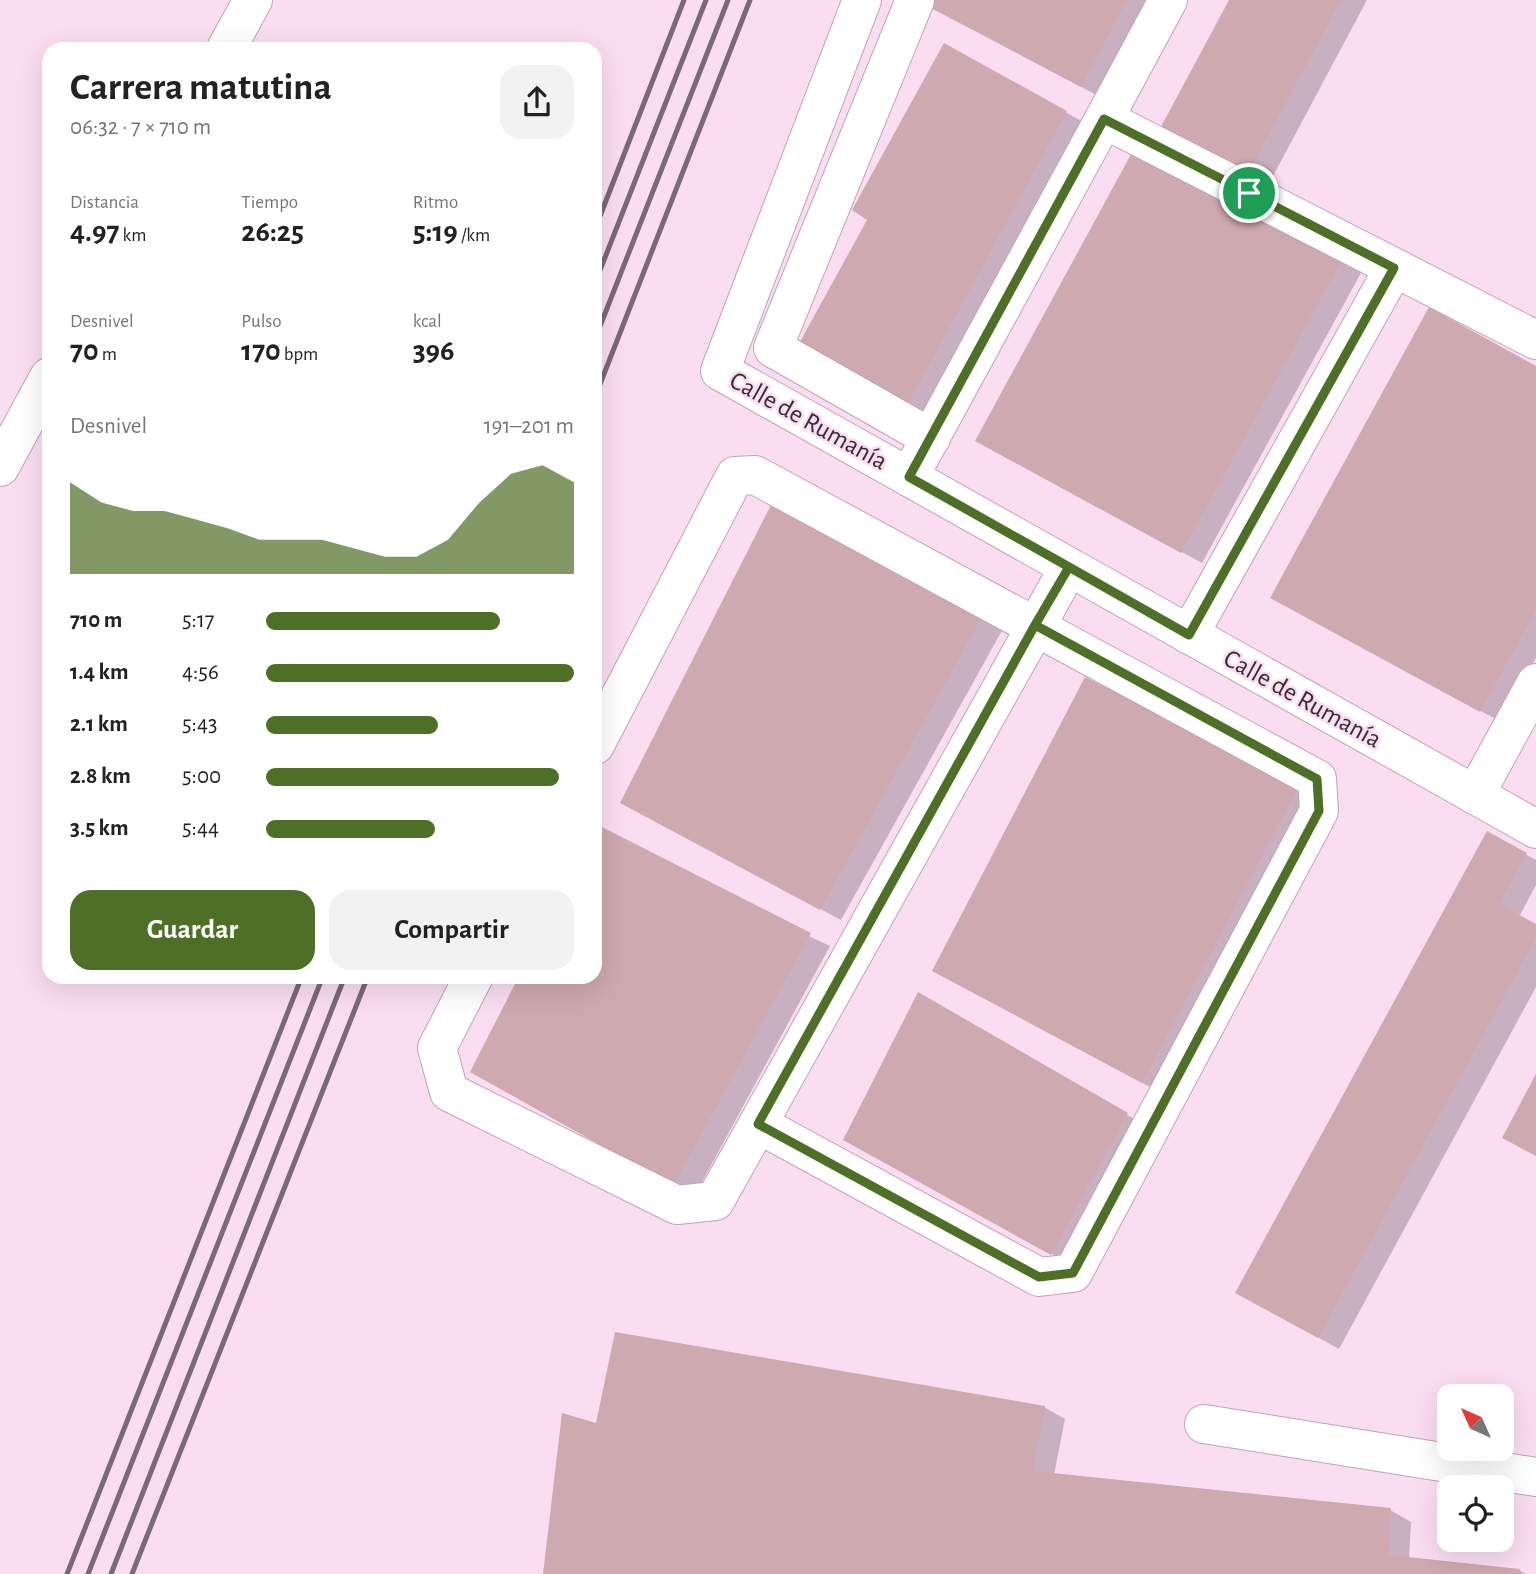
<!DOCTYPE html>
<html lang="es">
<head>
<meta charset="utf-8">
<style>
  body { margin:0; font-family:"Alegreya Sans",sans-serif; background:#f2f2f2; color:#222; height:100vh; display:flex; flex-direction:column; font-size:26px; white-space:nowrap }
  * { box-sizing:border-box; margin:0 }
  p { font-size:23px; color:#767676 }
  .icon { flex:none; width:38px; height:38px; fill:none; stroke:currentColor; stroke-width:2; stroke-linecap:round; stroke-linejoin:round }
  .map { position:relative; flex:1; overflow:hidden }
  .panel { position:absolute; left:42px; top:42px; width:560px; height:942px; display:flex; flex-direction:column; background:#fff; border-radius:21px; box-shadow:0 7px 28px #0002 }
  .panel>* { flex:none }
  .needle { width:46px; rotate:315deg }
  .controls { position:absolute; left:1437px; top:1384px; display:grid; gap:14px }
  .controls a { display:grid; place-items:center; width:77px; height:77px; border-radius:14px; background:#fff; box-shadow:0 7px 28px #0002; font-size:35px }
  .pin { position:absolute; display:grid; place-items:center; width:60px; height:60px; color:#fff; margin:-30px; border:4px solid #fff; border-radius:50%; box-shadow:0 2px 7px #0007 }
  .round { display:grid; place-items:center; flex:none; width:74px; height:74px; border-radius:21px; background:#f2f2f2 }
  .headline { display:flex; align-items:center; justify-content:space-between; height:119px; padding:0 28px }
  h1 { font-size:38px; font-weight:700; line-height:52px }
  .metrics { display:grid; grid-template-columns:repeat(3,1fr); gap:10px; height:119px; padding:7px 28px }
  .metrics div { display:grid; align-content:center }
  .metrics b { font-size:30px; font-weight:700 }
  .metrics small { font-size:19px; font-weight:400 }
  .metrics p { font-size:19px }
  .chart { height:196px; padding:14px 28px }
  .chart p { display:flex; justify-content:space-between }
  .chart svg { width:100%; height:126px; margin-top:7px; fill:#4e6f26; opacity:.7 }
  .button { display:flex; gap:14px; margin-top:auto; padding:14px 28px }
  .button a { flex:1; height:80px; border-radius:21px; background:#4e6f26; color:#fff; font-size:28px; font-weight:700; line-height:80px; text-align:center }
  .button a+a { background:#f2f2f2; color:#222 }
  ul { padding:0 28px; list-style:none; font-size:23px }
  li { display:grid; grid-template-columns:112px 84px 1fr; align-items:center; height:52px }
  li i { height:18px; border-radius:9px; background:#4e6f26 }
  .map>svg:first-child { display:block }
  .shadow { fill:#0003 }
  .building { fill:#cea9af }
  .lines { fill:none; stroke-linecap:round; stroke-linejoin:round }
  .minor-casing { stroke:#c0a3b8; stroke-width:40 }
  .minor { stroke:#fff; stroke-width:38 }
  .rail { stroke:#7b6975; stroke-width:5 }
  .route-casing { stroke:#fff; stroke-width:14 }
  .route { stroke:#4e6f26; stroke-width:9 }
  .labels { text-anchor:middle; stroke-width:5; stroke-linejoin:round; paint-order:stroke }
  .street-label { font-size:26px; fill:#392d35; stroke:#fbddf2 }
</style>
</head>
<body>
<div class="map">
<svg width="1536" height="1574" viewBox="0 0 1536 1574">
  <rect width="100%" height="100%" fill="#fbddf2"/>
  <g class="shadow">
    <polygon points="935,0 1154,0 1102,98 952,18"/>
    <polygon points="1231,0 1367,0 1264,193 1178,147"/>
    <polygon points="945,46 1087,124 926,419 819,360 869,220"/>
    <polygon points="1341,261 1361,273 1202,563 997,452"/>
    <polygon points="1536,368 1536,658 1501,722 1293,609"/>
    <polygon points="775,501 1004,627 841,920 643,814"/>
    <polygon points="1086,679 1319,798 1163,1094 955,982"/>
    <polygon points="1487,833 1536,860 1536,885 1519,917 1536,926 1536,987 1339,1349 1255,1302"/>
    <polygon points="595,836 830,946 694,1197 472,1071 595,976"/>
    <polygon points="919,995 1148,1127 1072,1265 866,1151"/>
    <polygon points="1044,1407 1065,1419 1054,1475 1390,1510 1411,1522 1409,1559 1519,1570 1526,1574 545,1574 598,1425"/>
  </g>
  <g class="building">
    <polygon points="933,0 1127,0 1081,87 929,7"/>
    <polygon points="1229,0 1341,0 1243,183 1156,136"/>
    <polygon points="944,43 1067,111 905,409 796,349 867,220 852,210"/>
    <polygon points="1135,147 1342,260 1181,553 975,441"/>
    <polygon points="1429,307 1536,366 1536,610 1480,712 1270,598"/>
    <polygon points="774,499 984,613 820,910 620,803"/>
    <polygon points="1085,677 1300,784 1142,1083 932,971"/>
    <polygon points="598,825 811,933 673,1186 470,1072 519,976 595,976 595,832"/>
    <polygon points="1487,831 1527,853 1499,904 1536,924 1536,938 1318,1338 1235,1293"/>
    <polygon points="918,992 1128,1113 1051,1255 843,1140"/>
    <polygon points="1536,1074 1536,1156 1502,1138"/>
    <polygon points="615,1332 1045,1406 1033,1471 1391,1508 1389,1555 1520,1569 1519,1574 543,1574 562,1413 596,1423"/>
  </g>
  <g class="lines">
    <defs>
      <g id="minor">
        <polyline points="862,0 720,371 1536,829"/>
        <polyline points="915,0 773,348 931,438"/>
        <polyline points="226,49 253,0"/>
        <polyline points="1104,119 1168,0"/>
        <polyline points="0,467 49,377"/>
        <polyline points="909,477 1104,119 1536,340"/>
        <polyline points="1189,635 1394,268"/>
        <polyline points="595,745 735,476 755,475 1317,779 1319,811 1073,1273 1039,1277 758,1124"/>
        <polyline points="1475,795 1536,683"/>
        <polyline points="474,976 437,1048 449,1092 677,1205 715,1201 1069,567"/>
        <polyline points="1204,1424 1536,1477"/>
      </g>
    </defs>
    <use href="#minor" class="minor-casing"/>
    <use href="#minor" class="minor"/>
    <g class="rail">
      <polyline points="595,229 684,0"/>
      <polyline points="595,283 706,0"/>
      <polyline points="595,339 728,0"/>
      <polyline points="595,397 750,0"/>
      <polyline points="67,1574 302,976"/>
      <polyline points="88,1574 323,976"/>
      <polyline points="111,1574 345,976"/>
      <polyline points="132,1574 368,976"/>
    </g>
  </g>
  <g class="lines">
    <defs>
      <polyline id="route" points="1249,193 1394,268 1189,635 1069,567 1035,625 758,1124 1039,1277 1073,1273 1319,811 1317,779 1035,625 1069,567 909,477 1104,119 1249,193"/>
    </defs>
    <use href="#route" class="route-casing"/>
    <use href="#route" class="route"/>
  </g>
  <g class="labels">
    <g class="street-label">
      <text transform="translate(809 420) rotate(29)" y="9">Calle de Rumanía</text>
      <text transform="translate(1303 698) rotate(29)" y="9">Calle de Rumanía</text>
    </g>
  </g>
</svg>
<div class="controls">
<a><svg class="needle" viewBox="-14 -14 28 28"><path d="M0-13l5 13h-10z" fill="#e53935"/><path d="M0 13l5-13h-10z" fill="#767676"/></svg></a>
<a><svg class="icon" aria-label="locate" viewBox="0 0 24 24"><circle cx="12" cy="12" r="6"/><path d="M12 2v4M12 18v4M2 12h4M18 12h4"/></svg></a>
</div>
<div class="pin" style="left:1249px;top:193px;background:#1e9e55"><svg class="icon" aria-label="arrive" viewBox="0 0 24 24"><path d="M6 21V4h12l-3 4 3 4H6"/></svg></div>
<section class="panel">
<div class="headline"><div><h1>Carrera matutina</h1><p>06:32 · 7 × 710 m</p></div><a class="round"><svg class="icon" aria-label="share" viewBox="0 0 24 24"><path d="M12 15V3M7 8l5-5 5 5M5 13v7h14v-7"/></svg></a></div>
<div class="metrics">
<div><p>Distancia</p><b>4.97<small> km</small></b></div>
<div><p>Tiempo</p><b>26:25</b></div>
<div><p>Ritmo</p><b>5:19<small> /km</small></b></div>
</div>
<div class="metrics">
<div><p>Desnivel</p><b>70<small> m</small></b></div>
<div><p>Pulso</p><b>170<small> bpm</small></b></div>
<div><p>kcal</p><b>396</b></div>
</div>
<div class="chart"><p><span>Desnivel</span>191–201 m</p>
<svg viewBox="0 0 160 44" preserveAspectRatio="none"><path d="M0 44V12L10 19L20 22L30 22L40 25L50 28L60 32L70 32L80 32L90 35L100 38L110 38L120 32L130 19L140 9L150 6L160 12V44z"/></svg>
</div>
<ul>
<li><b>710 m</b>5:17<i style="width:76%"></i></li>
<li><b>1.4 km</b>4:56<i style="width:100%"></i></li>
<li><b>2.1 km</b>5:43<i style="width:56%"></i></li>
<li><b>2.8 km</b>5:00<i style="width:95%"></i></li>
<li><b>3.5 km</b>5:44<i style="width:55%"></i></li>
</ul>
<div class="button"><a>Guardar</a><a>Compartir</a></div>
</section>
</div>
</body>
</html>
